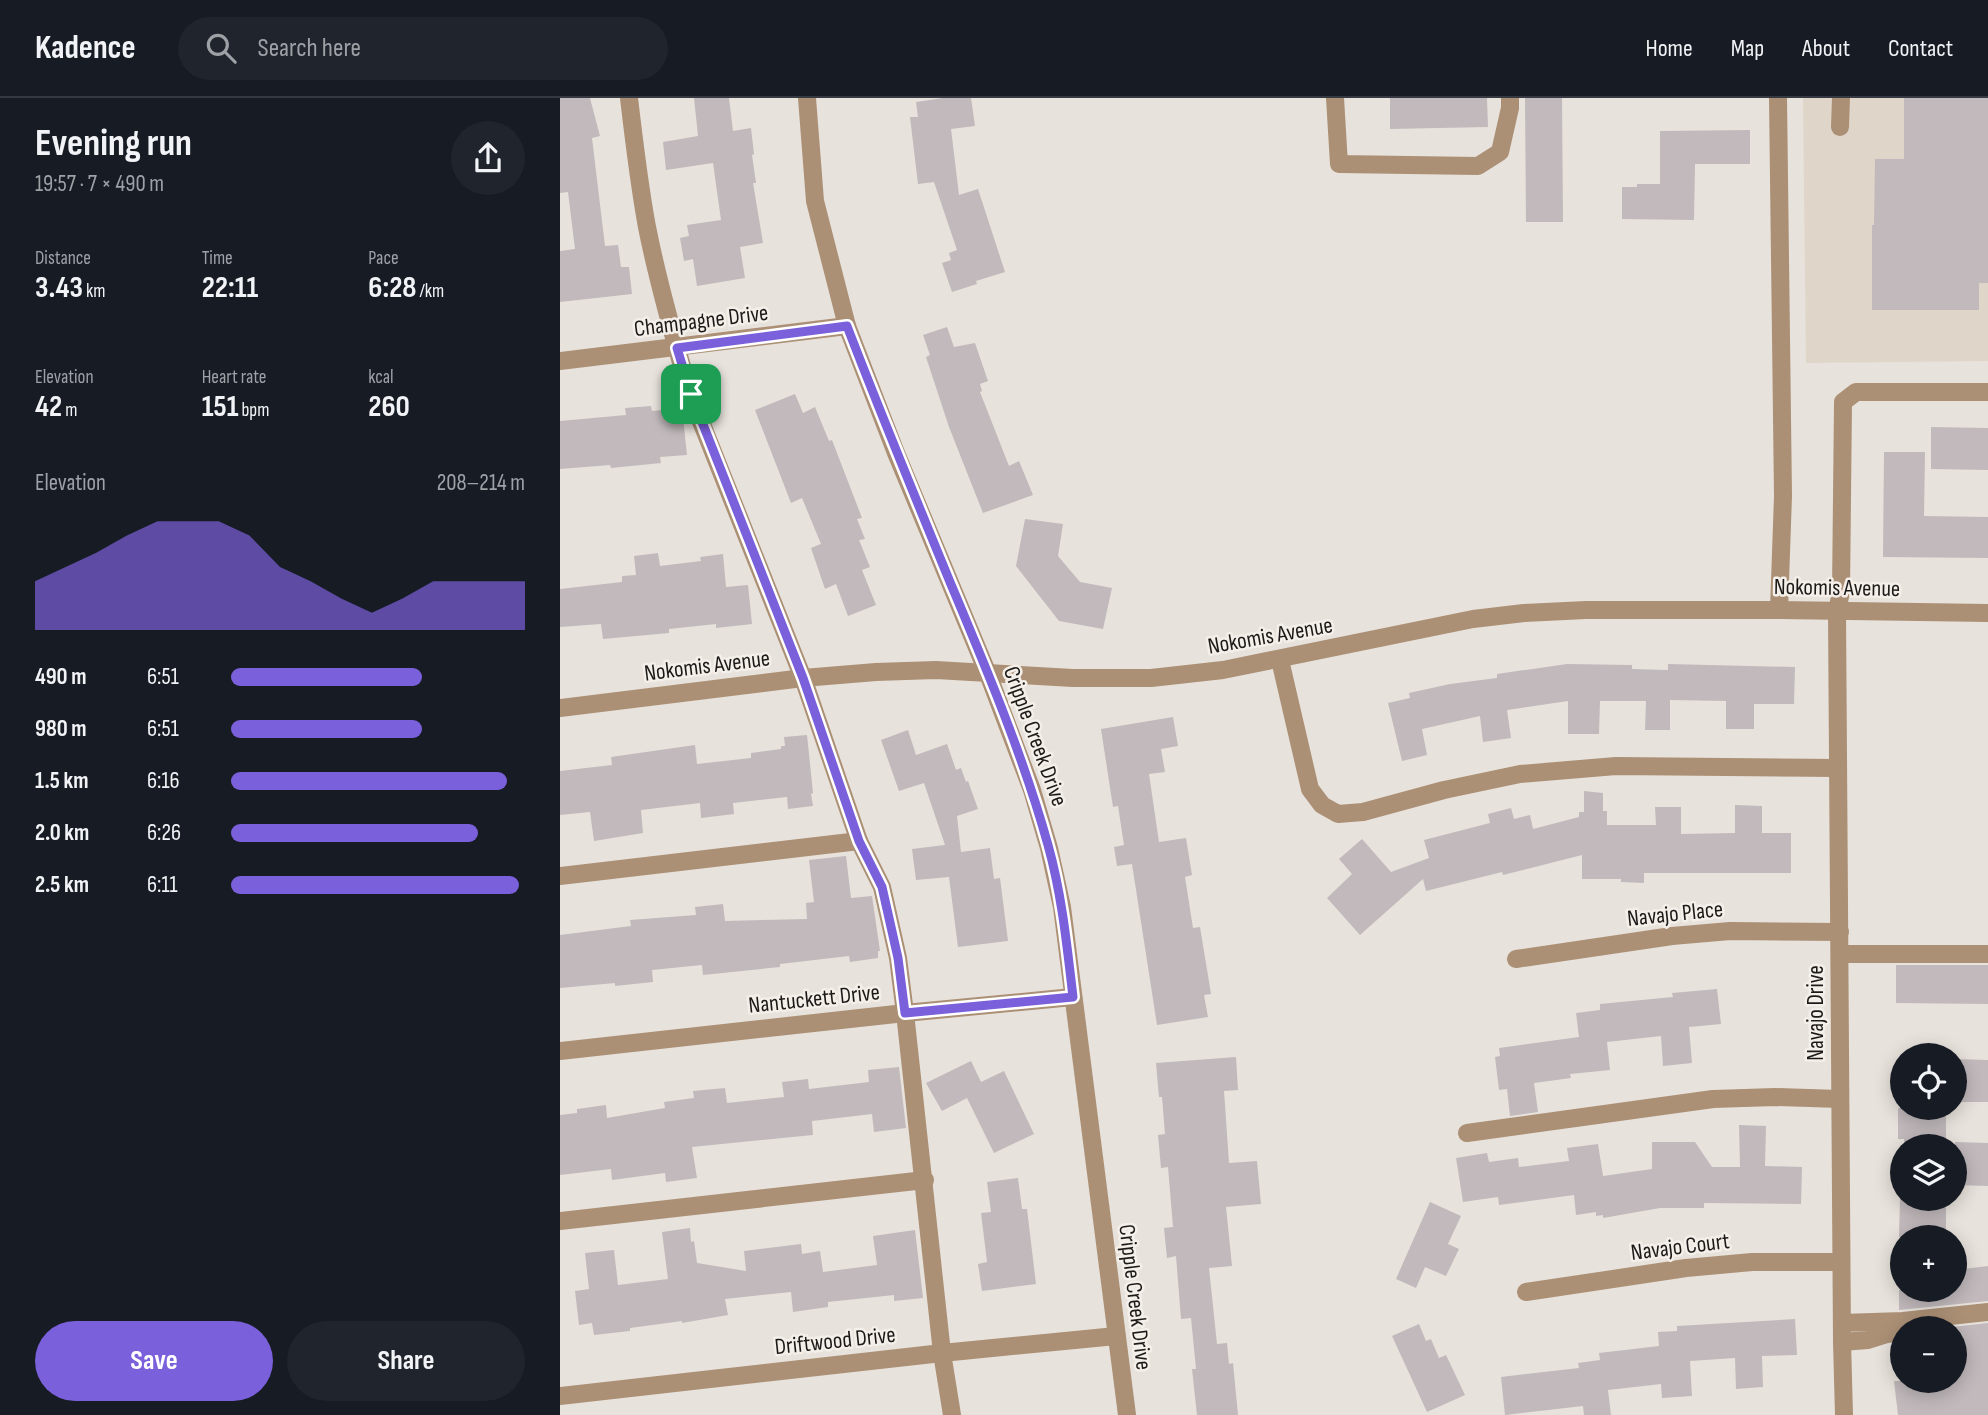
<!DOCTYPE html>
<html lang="en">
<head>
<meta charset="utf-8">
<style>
  body { margin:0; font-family:"Sofia Sans Condensed",sans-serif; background:#20242c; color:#f1f3f6; height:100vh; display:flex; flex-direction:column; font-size:26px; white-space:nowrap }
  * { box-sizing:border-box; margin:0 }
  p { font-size:23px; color:#9ea1a6 }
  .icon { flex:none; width:38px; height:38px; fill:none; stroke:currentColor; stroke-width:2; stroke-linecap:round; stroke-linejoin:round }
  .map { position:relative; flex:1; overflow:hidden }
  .drawer { display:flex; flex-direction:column; background:#171b24; width:560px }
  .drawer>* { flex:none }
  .tools { position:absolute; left:1330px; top:945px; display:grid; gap:14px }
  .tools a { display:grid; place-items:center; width:77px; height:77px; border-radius:50%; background:#171b24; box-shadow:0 4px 18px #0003; font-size:35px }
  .pin { position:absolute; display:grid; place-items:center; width:60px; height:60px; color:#fff; margin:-30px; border-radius:14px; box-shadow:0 4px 10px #0006 }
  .round { display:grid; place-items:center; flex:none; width:74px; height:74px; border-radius:37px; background:#20242c }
  .overview { display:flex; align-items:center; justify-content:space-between; height:119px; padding:0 35px }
  h1 { font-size:38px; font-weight:700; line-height:52px }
  .stats { display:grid; grid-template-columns:repeat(3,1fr); gap:10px; height:119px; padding:7px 35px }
  .stats div { display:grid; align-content:center }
  .stats b { font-size:30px; font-weight:700 }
  .stats small { font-size:19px; font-weight:400 }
  .stats p { font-size:19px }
  .chart { height:196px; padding:14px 35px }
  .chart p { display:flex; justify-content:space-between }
  .chart svg { width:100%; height:126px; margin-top:7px; fill:#7b60db; opacity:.7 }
  .button { display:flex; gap:14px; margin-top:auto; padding:14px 35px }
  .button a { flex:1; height:80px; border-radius:42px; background:#7b60db; color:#fff; font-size:28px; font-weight:700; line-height:80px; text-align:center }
  .button a+a { background:#20242c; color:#f1f3f6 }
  ul { padding:0 35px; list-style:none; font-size:23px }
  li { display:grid; grid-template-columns:112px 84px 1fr; align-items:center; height:52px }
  li i { height:18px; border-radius:9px; background:#7b60db }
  header { display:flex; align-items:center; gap:42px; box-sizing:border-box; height:98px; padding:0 35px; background:#171b24; border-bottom:2px solid #363941 }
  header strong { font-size:33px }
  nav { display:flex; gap:38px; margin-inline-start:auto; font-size:24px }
  .search { width:490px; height:63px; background:#20242c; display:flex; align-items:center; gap:18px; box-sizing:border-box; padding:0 24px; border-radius:38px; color:#9ea1a6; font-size:26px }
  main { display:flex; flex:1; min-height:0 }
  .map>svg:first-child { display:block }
  .built { fill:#e0d5c9 }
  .building { fill:#c1b9bb }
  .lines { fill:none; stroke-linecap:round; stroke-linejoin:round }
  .minor { stroke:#ab9075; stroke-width:18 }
  .route-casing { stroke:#fff; stroke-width:14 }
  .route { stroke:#7b60db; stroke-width:9 }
  .labels { text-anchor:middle; stroke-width:5; stroke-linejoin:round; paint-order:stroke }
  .street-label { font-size:23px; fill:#1c1a18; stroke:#f5efea }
</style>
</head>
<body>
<header>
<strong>Kadence</strong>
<div class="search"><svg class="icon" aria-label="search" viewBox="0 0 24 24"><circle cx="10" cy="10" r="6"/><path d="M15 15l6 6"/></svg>Search here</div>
<nav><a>Home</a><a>Map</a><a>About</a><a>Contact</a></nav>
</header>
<main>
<section class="drawer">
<div class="overview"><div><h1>Evening run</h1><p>19:57 · 7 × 490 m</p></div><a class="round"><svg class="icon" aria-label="share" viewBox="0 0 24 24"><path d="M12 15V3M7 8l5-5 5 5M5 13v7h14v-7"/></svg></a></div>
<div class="stats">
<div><p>Distance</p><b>3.43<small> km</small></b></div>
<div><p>Time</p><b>22:11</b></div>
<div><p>Pace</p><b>6:28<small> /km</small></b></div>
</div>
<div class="stats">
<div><p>Elevation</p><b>42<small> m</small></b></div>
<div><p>Heart rate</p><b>151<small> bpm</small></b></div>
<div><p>kcal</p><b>260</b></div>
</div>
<div class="chart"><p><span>Elevation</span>208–214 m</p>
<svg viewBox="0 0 160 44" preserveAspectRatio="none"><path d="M0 44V27L10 22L20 17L30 11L40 6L50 6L60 6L70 11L80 22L90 27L100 33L110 38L120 33L130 27L140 27L150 27L160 27V44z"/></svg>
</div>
<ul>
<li><b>490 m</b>6:51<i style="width:65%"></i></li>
<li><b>980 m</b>6:51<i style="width:65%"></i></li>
<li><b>1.5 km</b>6:16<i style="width:94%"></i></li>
<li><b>2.0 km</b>6:26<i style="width:84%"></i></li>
<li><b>2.5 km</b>6:11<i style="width:98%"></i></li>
</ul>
<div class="button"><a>Save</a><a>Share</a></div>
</section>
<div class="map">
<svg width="1428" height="1317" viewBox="0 0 1428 1317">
  <rect width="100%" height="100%" fill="#e8e2dc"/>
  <polygon class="built" points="1243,0 1428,0 1428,263 1246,265"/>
  <g class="building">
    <polygon points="0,0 30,0 40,38 32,40 45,148 58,147 61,169 69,169 72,196 0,204 0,153 15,151 8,94 0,95"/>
    <polygon points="134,0 169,0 173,33 191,30 194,56 192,57 196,85 193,85 203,145 180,149 185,180 137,188 133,161 124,163 120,140 129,138 127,127 161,122 153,65 106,72 103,44 138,38"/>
    <polygon points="383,0 411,0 415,28 391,31 399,97 418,91 445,174 416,183 417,186 392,194 382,165 391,162 389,155 397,152 374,84 358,86 350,19 358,19 356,4"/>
    <polygon points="830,0 927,0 928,29 830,31"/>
    <polygon points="965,0 1002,0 1003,124 966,124"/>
    <polygon points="1344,0 1428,0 1428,185 1419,185 1419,212 1312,212 1312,127 1314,127 1315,61 1344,61"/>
    <polygon points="1190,32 1190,66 1135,66 1134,122 1062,121 1062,89 1077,89 1077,86 1100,86 1100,33"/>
    <polygon points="387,229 394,249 415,245 428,283 420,286 422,293 420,294 449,368 459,363 473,397 423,415 389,329 366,259 370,257 363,237"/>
    <polygon points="235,296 243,315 255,309 269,343 272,342 302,420 297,421 305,441 299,442 310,469 302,472 316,507 288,518 276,486 265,491 251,450 261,446 242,400 231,405 195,312"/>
    <polygon points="91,308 92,313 122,310 127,357 100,359 101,365 51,370 50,367 0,371 0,323 66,317 65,310"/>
    <polygon points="1371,329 1428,330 1428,372 1371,371"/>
    <polygon points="1324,354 1365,354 1364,418 1428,419 1428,460 1323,459"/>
    <polygon points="465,421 503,426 498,458 520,484 552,490 543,531 499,523 456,468"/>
    <polygon points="98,455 100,468 141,463 140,459 163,456 166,489 188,487 192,526 156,530 156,526 109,531 109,535 43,541 41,526 0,529 0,491 62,484 62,478 76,477 74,458"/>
    <polygon points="1007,566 1072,567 1072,571 1108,572 1108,566 1235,569 1234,606 1194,606 1194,631 1166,631 1166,603 1110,602 1110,632 1085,632 1086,603 1040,603 1039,636 1008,636 1008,603 947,612 951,640 923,644 920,618 862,631 867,657 842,663 828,605 850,600 849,595 890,586 937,580 937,576"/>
    <polygon points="613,619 618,648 601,651 605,674 589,676 599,744 626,740 632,777 625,779 633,830 640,829 651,896 644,897 648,919 597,927 572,766 557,768 554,749 564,747 558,708 553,709 541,631"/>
    <polygon points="348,632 356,657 387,646 396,672 401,670 406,684 408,683 418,711 397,718 401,754 430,750 434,781 440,780 448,843 398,849 389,779 356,782 352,751 385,747 364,685 339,693 321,642"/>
    <polygon points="247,637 253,695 251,696 253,708 228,711 227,699 173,705 174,716 141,720 140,705 81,712 83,735 34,743 30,714 0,717 0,673 52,667 51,659 135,647 137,666 191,660 191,655 221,651 221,648 225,648 224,639"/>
    <polygon points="1024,693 1043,695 1043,713 1047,713 1047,727 1096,727 1095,709 1121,709 1121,736 1175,735 1175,707 1202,708 1202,735 1231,735 1231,775 1084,775 1084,785 1061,784 1061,781 1022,781 1022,757 943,777 942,774 866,793 863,781 800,837 767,800 792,776 779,761 802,741 831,774 869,760 864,742 930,725 928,716 951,710 954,721 970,717 973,731 1019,719 1019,714 1024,714"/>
    <polygon points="286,758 291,800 312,798 320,853 318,853 318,860 290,864 289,858 220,866 220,869 143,877 142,867 92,872 93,884 55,888 55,885 0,890 0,837 71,828 70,822 136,817 135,809 163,806 165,823 247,821 246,805 254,804 249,762"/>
    <polygon points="1336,867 1428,867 1428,906 1336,905"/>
    <polygon points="1157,891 1161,926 1129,929 1132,965 1103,968 1101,938 1047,944 1050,972 1010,976 1011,980 974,985 978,1014 950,1018 947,991 939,992 935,959 940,958 939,950 1019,939 1016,915 1040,912 1040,906 1113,899 1112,895"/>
    <polygon points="676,959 678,992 664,993 669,1065 697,1063 701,1106 666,1109 672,1168 649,1170 657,1246 667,1245 669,1266 673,1265 678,1317 637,1317 632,1271 636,1271 631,1220 621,1221 616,1158 607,1160 604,1130 613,1129 608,1069 601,1070 598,1037 605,1036 602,999 599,999 596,965"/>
    <polygon points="1395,961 1428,962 1428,1004 1395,1004"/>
    <polygon points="411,963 421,984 444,973 474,1036 434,1055 407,1000 382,1013 366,985"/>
    <polygon points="339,969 346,1030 314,1034 312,1016 252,1023 253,1037 132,1049 137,1080 106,1084 105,1075 52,1082 51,1071 0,1077 0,1017 17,1015 17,1011 46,1007 47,1020 105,1010 104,1004 134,1000 133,993 165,990 167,1005 224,999 222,984 248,981 249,991 309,984 308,972"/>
    <polygon points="1338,1010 1386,1010 1386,1048 1344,1048 1344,1041 1338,1041"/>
    <polygon points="1179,1027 1206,1028 1205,1068 1242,1069 1241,1106 1144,1105 1144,1110 1100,1110 1043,1120 1043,1117 1036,1118 1036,1114 1016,1117 1014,1097 939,1107 938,1099 903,1104 896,1060 927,1055 929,1064 958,1060 959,1069 1009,1063 1007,1050 1038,1046 1043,1078 1092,1071 1092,1044 1135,1044 1152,1069 1180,1069"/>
    <polygon points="1395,1044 1428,1045 1428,1088 1395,1087"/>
    <polygon points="458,1080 462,1111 467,1111 476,1186 422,1193 418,1166 427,1164 421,1115 431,1114 427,1084"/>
    <polygon points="1340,1101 1386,1101 1386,1139 1339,1139"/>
    <polygon points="870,1104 901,1118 888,1146 899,1151 886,1178 865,1169 856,1190 836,1181"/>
    <polygon points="130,1130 131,1144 134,1143 137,1165 186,1173 184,1153 241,1146 242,1156 260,1153 263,1174 317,1167 313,1138 355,1132 363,1200 334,1203 334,1197 268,1204 268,1209 233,1214 231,1194 165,1201 168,1217 122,1225 122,1223 70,1230 70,1233 34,1237 32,1225 19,1227 15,1193 29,1191 25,1155 54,1152 58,1187 108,1181 102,1134"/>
    <polygon points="1428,1168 1428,1203 1339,1212 1339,1192 1395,1192 1395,1172"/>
    <polygon points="1235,1221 1237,1257 1202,1258 1203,1289 1176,1291 1175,1260 1130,1263 1132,1298 1102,1300 1101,1286 1048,1292 1051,1317 1024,1317 1023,1308 945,1317 941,1279 1019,1270 1018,1265 1040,1262 1039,1255 1099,1248 1098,1234 1117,1233 1117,1228"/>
    <polygon points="1428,1225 1428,1317 1338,1317 1334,1283 1395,1283 1395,1230 1383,1230"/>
    <polygon points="859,1226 866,1243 871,1241 879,1260 886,1257 905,1297 867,1314 832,1238"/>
  </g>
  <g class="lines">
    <g class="minor">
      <path d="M69,0C74,43 79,86 87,129C98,185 114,241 130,296L243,580L299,743L322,789L338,860L345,915L382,1255L392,1317"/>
      <polyline points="247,0 255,103 287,228 336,355 428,576 472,692 489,750 502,809 567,1317"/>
      <polyline points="775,0 779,66 918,68 940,54 950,10 950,0"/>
      <polyline points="1218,0 1223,398 1219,512"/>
      <polyline points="1280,29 1281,0"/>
      <polyline points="0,263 287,228"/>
      <polyline points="720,562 750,691 762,707 778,716 803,714 884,692 960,676 1056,668 1278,670"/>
      <polyline points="0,610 243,580 316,574 376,572 513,580 591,580 663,572 913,521 964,515 1026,512 1219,512 1428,515"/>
      <polyline points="0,778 299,743"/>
      <polyline points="1280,856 1428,856"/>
      <polyline points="956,861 1112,838 1170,833 1280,834"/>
      <polyline points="0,953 345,915 513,899"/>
      <polyline points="907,1035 1153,1001 1215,999 1280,1001"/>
      <polyline points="0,1123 365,1082"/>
      <polyline points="966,1194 1126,1170 1192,1164 1281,1164"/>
      <polyline points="1282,1225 1343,1223 1428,1214"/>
      <polyline points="1282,1244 1308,1242 1327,1236 1342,1234"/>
      <polyline points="0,1298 382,1255 556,1238"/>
      <polyline points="1284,1317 1282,1244 1277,513 1281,494 1283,304 1296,294 1428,294"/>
    </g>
  </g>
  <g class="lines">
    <defs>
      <path id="route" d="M287,228C320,314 355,399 390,484C426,570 463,657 488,747C502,797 507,848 513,899L345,915L338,860L322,789L299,743L243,580L131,296L117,250Z"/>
    </defs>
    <use href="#route" class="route-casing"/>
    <use href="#route" class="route"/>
  </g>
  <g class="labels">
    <g class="street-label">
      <text transform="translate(141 222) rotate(-7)" y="8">Champagne Drive</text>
      <text transform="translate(1277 489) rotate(1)" y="8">Nokomis Avenue</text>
      <text transform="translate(710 537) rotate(-10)" y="8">Nokomis Avenue</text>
      <text transform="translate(147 567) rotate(-7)" y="8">Nokomis Avenue</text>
      <text transform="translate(476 638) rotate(70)" y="8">Cripple Creek Drive</text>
      <text transform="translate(1115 815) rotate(-6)" y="8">Navajo Place</text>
      <text transform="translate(254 900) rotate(-6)" y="8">Nantuckett Drive</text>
      <text transform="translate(1255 915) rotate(-90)" y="8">Navajo Drive</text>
      <text transform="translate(1120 1148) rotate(-7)" y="8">Navajo Court</text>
      <text transform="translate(576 1199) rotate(83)" y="8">Cripple Creek Drive</text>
      <text transform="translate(275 1242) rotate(-6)" y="8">Driftwood Drive</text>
    </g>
  </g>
</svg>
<div class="tools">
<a><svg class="icon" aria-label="locate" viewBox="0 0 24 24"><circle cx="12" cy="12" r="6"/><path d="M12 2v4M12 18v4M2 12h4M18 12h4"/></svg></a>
<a><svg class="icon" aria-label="layers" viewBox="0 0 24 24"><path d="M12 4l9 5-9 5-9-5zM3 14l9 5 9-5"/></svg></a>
<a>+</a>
<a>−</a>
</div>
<div class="pin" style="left:131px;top:296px;background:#1e9e55"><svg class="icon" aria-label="arrive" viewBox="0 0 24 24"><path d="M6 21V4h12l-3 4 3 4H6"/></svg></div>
</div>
</main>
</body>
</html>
